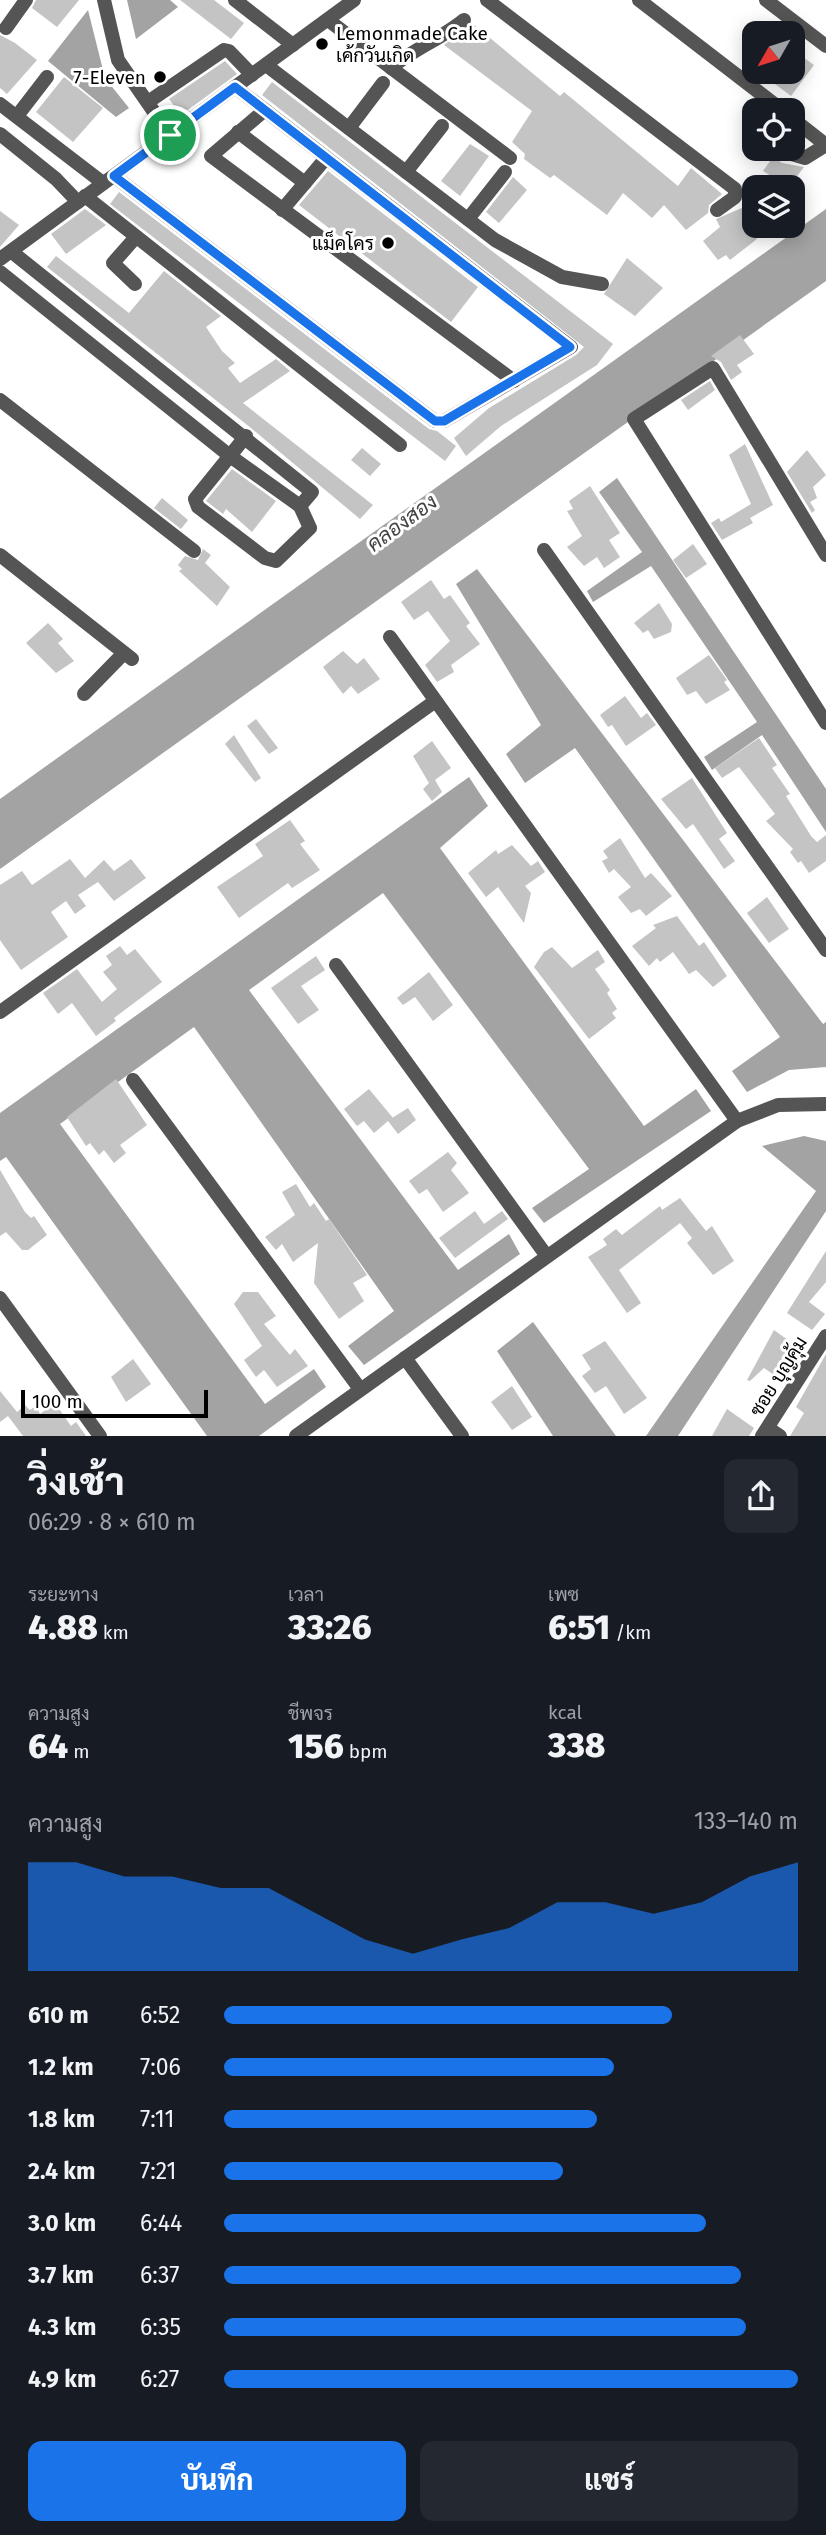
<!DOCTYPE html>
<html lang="th">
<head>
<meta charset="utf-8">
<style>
  body { margin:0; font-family:"Fira Sans",Sarabun,sans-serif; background:#242831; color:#f1f3f6; height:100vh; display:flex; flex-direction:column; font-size:26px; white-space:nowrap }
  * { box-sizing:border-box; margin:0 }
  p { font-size:23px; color:#9ea1a6 }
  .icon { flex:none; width:38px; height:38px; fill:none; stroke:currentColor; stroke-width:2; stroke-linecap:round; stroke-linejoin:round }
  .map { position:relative; height:1436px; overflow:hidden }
  .drawer { display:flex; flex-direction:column; background:#171b24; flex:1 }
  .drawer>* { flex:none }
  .needle { width:46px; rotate:231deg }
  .controls { position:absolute; left:742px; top:21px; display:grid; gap:14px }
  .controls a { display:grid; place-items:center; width:63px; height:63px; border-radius:14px; background:#171b24; box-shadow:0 4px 18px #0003; font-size:35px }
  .scale { position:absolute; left:21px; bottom:18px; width:187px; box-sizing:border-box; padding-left:7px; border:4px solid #000; border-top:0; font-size:19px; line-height:24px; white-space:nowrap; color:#000; -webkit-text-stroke:5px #fff; paint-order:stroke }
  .pin { position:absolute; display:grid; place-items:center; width:60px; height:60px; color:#fff; margin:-30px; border:4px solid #fff; border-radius:50%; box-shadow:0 2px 7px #0007 }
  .round { display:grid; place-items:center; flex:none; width:74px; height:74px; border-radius:14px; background:#242831 }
  .head { display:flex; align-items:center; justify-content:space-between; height:119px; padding:0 28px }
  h1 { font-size:38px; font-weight:800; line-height:52px }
  .stats { display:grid; grid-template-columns:repeat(3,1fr); gap:10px; height:119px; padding:7px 28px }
  .stats div { display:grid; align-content:center }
  .stats b { font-size:35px; font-weight:800 }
  .stats small { font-size:19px; font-weight:400 }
  .stats p { font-size:19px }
  .chart { height:196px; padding:14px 28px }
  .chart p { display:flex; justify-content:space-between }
  .chart svg { width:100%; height:126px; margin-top:7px; fill:#1a73e8; opacity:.7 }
  .cta { display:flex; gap:14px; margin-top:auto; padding:14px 28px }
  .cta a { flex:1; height:80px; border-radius:14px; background:#1a73e8; color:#fff; font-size:28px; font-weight:800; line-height:80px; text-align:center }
  .cta a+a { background:#242831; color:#f1f3f6 }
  ul { padding:0 28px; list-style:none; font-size:23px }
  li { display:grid; grid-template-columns:112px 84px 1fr; align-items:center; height:52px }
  li i { height:18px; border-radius:9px; background:#1a73e8 }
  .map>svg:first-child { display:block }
  .water { fill:#a3a3a3 }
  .building { fill:#c4c4c4 }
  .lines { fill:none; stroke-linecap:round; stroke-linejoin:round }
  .minor { stroke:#555; stroke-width:14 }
  .route-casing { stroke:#fff; stroke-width:14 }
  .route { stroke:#1a73e8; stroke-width:9 }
  .poi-dot { fill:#000; stroke:#fff; stroke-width:2.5 }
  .labels { text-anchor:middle; stroke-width:6; stroke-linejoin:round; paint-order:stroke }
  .poi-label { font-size:19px; fill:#000; stroke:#fff; text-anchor:end }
  .street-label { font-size:19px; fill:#000; stroke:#fff }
  .water-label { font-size:21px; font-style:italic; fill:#444; stroke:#fff }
</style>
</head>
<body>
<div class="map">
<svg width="826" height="1436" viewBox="0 0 826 1436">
  <rect width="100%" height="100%" fill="#fff"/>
  <g class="water">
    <polygon points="127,0 170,0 178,7 136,39"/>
    <polygon points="88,10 105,78 129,108 116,117 48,61"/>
    <polygon points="826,209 826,281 0,869 0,799"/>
    <polygon points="617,478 826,789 826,832 762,735 712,770 704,757 757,722 651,566 593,602 587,591 642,552 599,492"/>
    <polygon points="477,569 823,1024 826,1022 826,1067 789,1070 747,1092 732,1071 780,1037 575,748 525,783 506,754 541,725 456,584"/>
    <polygon points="469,777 488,806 440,848 644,1126 696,1089 711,1111 544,1223 532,1208 589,1169 383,893 249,990 458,1270 509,1234 520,1254 364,1365 348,1346 394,1311 194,1027 60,1124 265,1404 314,1369 326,1387 259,1436 207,1436 6,1157 0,1161 0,1113"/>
    <polygon points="804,1136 826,1141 826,1211 678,1436 646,1436 816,1191 762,1146"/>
    <polygon points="533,1322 616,1436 553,1436 497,1351"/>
  </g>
  <g class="building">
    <polygon points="36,0 79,0 57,27 32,8"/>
    <polygon points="180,0 214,0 244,23 231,39"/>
    <polygon points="473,24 560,96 564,92 678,186 691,168 722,194 709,205 708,213 686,230 664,205 652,218 623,193 607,215 554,175 550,178 524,159 525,154 512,142 532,111 444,45"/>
    <polygon points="0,35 15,43 37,60 7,94 0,88"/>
    <polygon points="793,50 814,65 791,96 767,78 772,72 793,72"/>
    <polygon points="225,61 237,74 181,115 169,99"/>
    <polygon points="64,77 103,108 73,142 36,112"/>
    <polygon points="272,82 613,344 597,365 501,426 466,456 454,438 489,408 576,355 584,347 262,95"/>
    <polygon points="470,144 489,156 460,196 441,181"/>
    <polygon points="773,157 782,163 804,167 789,187 763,171"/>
    <polygon points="328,171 478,287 451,322 299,205"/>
    <polygon points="513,177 527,190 499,223 486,212"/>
    <polygon points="119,192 429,429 437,431 456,446 445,461 110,204"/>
    <polygon points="744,207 751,216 744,222 757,239 730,260 726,255 718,260 703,241 720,227 716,219"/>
    <polygon points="85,209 106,225 66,254 51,234"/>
    <polygon points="0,211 19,225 0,247"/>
    <polygon points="56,256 129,313 164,271 221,316 206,327 222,351 235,363 228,368 240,383 276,359 290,371 243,403 373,505 360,519 251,428 47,267"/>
    <polygon points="627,258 663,288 635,316 604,294"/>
    <polygon points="740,335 754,354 737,365 742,372 731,380 721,362 711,356"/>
    <polygon points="710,381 715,390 688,410 681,400"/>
    <polygon points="745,444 773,505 750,518 753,523 722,540 711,523 719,518 721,522 751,504 729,455"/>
    <polygon points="362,448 381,464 370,476 351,460"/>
    <polygon points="807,450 826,475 813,487 817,498 810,502 815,510 812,513 787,472"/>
    <polygon points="232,469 276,501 252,532 226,509 223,514 206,501"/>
    <polygon points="590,486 620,533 609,540 620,557 604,568 597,557 584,566 567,547 582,536 567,511 573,509 569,501"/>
    <polygon points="162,498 188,520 181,529 154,508"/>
    <polygon points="693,544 707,564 686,578 673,560"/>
    <polygon points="203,549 211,555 205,563 230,587 217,606 179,571 182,569 178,565 185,556 198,560"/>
    <polygon points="431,580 444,599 450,595 470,623 466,626 480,644 451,665 454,672 437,682 425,665 450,641 428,611 414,620 401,602"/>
    <polygon points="659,603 672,624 671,632 654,639 648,630 643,633 634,623"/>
    <polygon points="48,623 63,639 58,643 74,661 56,673 26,643"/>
    <polygon points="343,651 357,664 364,658 380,679 358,694 351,686 343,694 323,667"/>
    <polygon points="709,655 727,680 724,682 730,690 706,704 696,691 687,695 676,678"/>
    <polygon points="625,696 641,718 647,713 656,725 626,746 612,725 608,727 600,715"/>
    <polygon points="256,719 278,748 269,754 247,726"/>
    <polygon points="234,735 261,778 255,782 225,744"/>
    <polygon points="759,738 777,765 772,768 790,794 786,796 811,836 817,842 826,835 826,861 809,873 801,861 798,863 790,852 793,849 766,821 775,814 739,767 722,778 715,768"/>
    <polygon points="432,741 451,768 435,780 442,792 432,801 423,789 429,783 413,756"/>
    <polygon points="692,778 727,833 719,839 735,861 724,869 693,824 686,829 661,799"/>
    <polygon points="290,820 305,841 300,844 320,870 292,888 288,883 239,918 217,887 263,856 255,844"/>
    <polygon points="620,838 645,878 651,873 672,896 646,916 640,909 631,913 618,897 631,887 614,869 609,873 602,861 608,858 603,851"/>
    <polygon points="512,845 531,866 538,861 545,872 525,886 531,893 524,923 498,887 486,897 468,873 496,850 498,854"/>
    <polygon points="70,859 85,878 104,860 114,871 131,859 146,878 114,901 98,882 78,895 86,906 75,914 66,901 51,912 68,937 21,970 0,940 0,885 22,871 32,885"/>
    <polygon points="767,897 789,929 769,943 747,913"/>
    <polygon points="677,916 699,946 704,942 727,976 713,987 696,970 689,974 673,952 660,962 657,958 649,966 632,946 656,928 653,925"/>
    <polygon points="120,946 127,955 135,949 162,982 114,1018 116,1021 96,1036 72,1003 58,1014 43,993 77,969 102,1002 117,989 103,972 112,965 106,956"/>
    <polygon points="552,947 572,968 598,950 605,962 595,969 610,990 607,993 617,1009 612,1013 616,1018 589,1039 534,967 544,952"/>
    <polygon points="316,956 325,970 301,986 319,1010 298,1024 271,988"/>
    <polygon points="429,972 453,1005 433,1021 415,997 403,1005 397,998"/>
    <polygon points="116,1079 147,1125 120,1145 126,1153 114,1163 104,1150 99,1155 90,1143 86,1146 67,1117"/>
    <polygon points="369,1089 393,1118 389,1120 408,1108 416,1120 398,1134 388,1121 374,1133 364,1121 357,1126 344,1109"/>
    <polygon points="448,1152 457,1163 451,1170 469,1193 443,1212 427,1189 419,1194 409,1181"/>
    <polygon points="0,1170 25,1212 31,1218 34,1216 47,1235 28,1250 22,1250 6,1232 0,1236"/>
    <polygon points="296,1184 310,1207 314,1203 326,1221 329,1219 367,1275 353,1283 364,1301 339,1319 314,1283 318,1243 293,1262 282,1244 276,1250 265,1237 295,1215 282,1192"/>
    <polygon points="680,1198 706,1231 712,1226 734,1261 713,1275 687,1243 692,1238 680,1223 619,1270 641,1303 627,1313 588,1257 607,1245 603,1239 616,1229 622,1235 660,1206 662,1210"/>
    <polygon points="475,1211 484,1224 502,1211 508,1219 455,1258 439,1238"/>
    <polygon points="826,1251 826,1282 809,1302 825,1314 812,1330 787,1313"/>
    <polygon points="243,1292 258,1292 276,1316 264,1324 290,1355 295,1349 308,1366 277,1387 264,1370 256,1377 244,1360 262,1346 234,1304"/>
    <polygon points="774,1330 792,1343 790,1345 800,1354 781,1380 764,1368 750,1381 747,1380"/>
    <polygon points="605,1341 647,1398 624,1414 606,1386 595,1393 582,1376 591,1369 582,1355"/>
    <polygon points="826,1354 826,1436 790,1436 804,1413 796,1407"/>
    <polygon points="133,1359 151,1384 126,1402 111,1377"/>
    <polygon points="512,1386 532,1417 512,1430 491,1402"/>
    <polygon points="0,1391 17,1412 25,1405 30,1410 36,1406 40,1414 55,1403 71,1426 76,1422 86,1436 23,1436 8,1416 0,1422"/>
    <polygon points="727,1409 754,1428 749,1436 712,1436"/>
  </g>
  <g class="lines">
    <g class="minor">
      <polyline points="104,0 118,60 170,135"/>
      <polyline points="235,0 293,45"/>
      <polyline points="487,0 735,189 735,197 717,210"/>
      <polyline points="639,0 782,110"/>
      <polyline points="766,0 826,46"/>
      <polyline points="328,20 510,158"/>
      <polyline points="6,28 26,0"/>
      <polyline points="266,65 495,240 562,277 602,284"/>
      <path d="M391,68C413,49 441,39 464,20"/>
      <polyline points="148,102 224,50 229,51 252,75"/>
      <polyline points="0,104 103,183"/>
      <polyline points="265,110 211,156 514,381"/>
      <polyline points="17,116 47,77"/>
      <polyline points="349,128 383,83"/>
      <polyline points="238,132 305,183"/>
      <polyline points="0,134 56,179 78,202"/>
      <polyline points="785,152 805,158 826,145 793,119"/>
      <polyline points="406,172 442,126"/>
      <polyline points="114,176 435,421 444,421 571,347 235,87"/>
      <polyline points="85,196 400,445"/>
      <polyline points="282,210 326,158"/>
      <polyline points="468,219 505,172"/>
      <polyline points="0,259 354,0"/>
      <polyline points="0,272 230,456 300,506 312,492 12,252"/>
      <polyline points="135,284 113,263 135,238"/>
      <polyline points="0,400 194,551"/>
      <polyline points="246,436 195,499 198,507 265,558 276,561 310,528 300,506"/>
      <polyline points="544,550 826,950"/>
      <polyline points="0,555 132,659"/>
      <polyline points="826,555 713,368 634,419 826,723"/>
      <polyline points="390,637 737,1121"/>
      <polyline points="84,694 124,653"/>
      <polyline points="336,965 546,1255"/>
      <polyline points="0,1012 434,702"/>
      <polyline points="133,1080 360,1389"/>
      <polyline points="0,1298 100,1436"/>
      <polyline points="405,1358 462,1436"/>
      <polyline points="768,1428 780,1436"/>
      <polyline points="296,1436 737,1121 778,1105 826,1104"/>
      <polyline points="762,1436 826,1336"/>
    </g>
  </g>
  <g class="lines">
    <defs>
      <polygon id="route" points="235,87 570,347 444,421 435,421 114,176"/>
    </defs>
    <use href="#route" class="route-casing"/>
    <use href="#route" class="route"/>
  </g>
  <g class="poi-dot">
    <circle cx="322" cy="44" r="7"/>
    <circle cx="160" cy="77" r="7"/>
    <circle cx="388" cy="243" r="7"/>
  </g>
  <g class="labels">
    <g class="poi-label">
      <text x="336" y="40" text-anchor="start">Lemonmade Cake<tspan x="336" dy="22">เค้กวันเกิด</tspan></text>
      <text x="146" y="84">7-Eleven</text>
      <text x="374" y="250">แม็คโคร</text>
    </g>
    <g class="street-label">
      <text transform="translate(778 1376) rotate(-58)" y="7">ซอย บุญคุ้ม</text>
    </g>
    <g class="water-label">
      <text transform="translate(402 523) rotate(-36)" y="7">คลองสอง</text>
    </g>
  </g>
</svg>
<div class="controls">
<a><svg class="needle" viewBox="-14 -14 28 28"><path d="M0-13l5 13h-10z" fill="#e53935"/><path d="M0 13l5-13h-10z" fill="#9ea1a6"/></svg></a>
<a><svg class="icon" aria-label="locate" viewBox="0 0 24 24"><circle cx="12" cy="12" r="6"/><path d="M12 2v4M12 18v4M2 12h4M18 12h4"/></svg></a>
<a><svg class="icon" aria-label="layers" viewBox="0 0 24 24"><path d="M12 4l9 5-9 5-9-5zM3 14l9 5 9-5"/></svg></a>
</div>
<div class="scale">100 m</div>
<div class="pin" style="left:170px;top:135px;background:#1e9e55"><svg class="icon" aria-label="arrive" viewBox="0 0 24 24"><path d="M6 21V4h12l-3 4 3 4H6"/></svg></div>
</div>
<section class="drawer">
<div class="head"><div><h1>วิ่งเช้า</h1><p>06:29 · 8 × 610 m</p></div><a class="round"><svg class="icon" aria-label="share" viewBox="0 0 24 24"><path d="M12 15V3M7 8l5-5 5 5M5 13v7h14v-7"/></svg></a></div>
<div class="stats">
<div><p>ระยะทาง</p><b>4.88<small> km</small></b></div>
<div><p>เวลา</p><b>33:26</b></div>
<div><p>เพซ</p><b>6:51<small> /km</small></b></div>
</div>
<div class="stats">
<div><p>ความสูง</p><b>64<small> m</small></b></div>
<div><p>ชีพจร</p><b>156<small> bpm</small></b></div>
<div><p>kcal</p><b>338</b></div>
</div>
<div class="chart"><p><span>ความสูง</span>133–140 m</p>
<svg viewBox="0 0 160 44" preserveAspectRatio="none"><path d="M0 44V6L10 6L20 11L30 11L40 15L50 15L60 24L70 33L80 38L90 33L100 29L110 20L120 20L130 24L140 20L150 11L160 6V44z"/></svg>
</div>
<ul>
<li><b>610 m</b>6:52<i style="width:78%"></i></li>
<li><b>1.2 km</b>7:06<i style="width:68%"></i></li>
<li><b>1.8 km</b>7:11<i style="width:65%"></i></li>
<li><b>2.4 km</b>7:21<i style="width:59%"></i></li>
<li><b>3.0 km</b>6:44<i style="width:84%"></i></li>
<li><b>3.7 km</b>6:37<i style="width:90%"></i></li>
<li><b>4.3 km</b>6:35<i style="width:91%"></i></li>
<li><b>4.9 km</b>6:27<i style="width:100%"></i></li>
</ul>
<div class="cta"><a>บันทึก</a><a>แชร์</a></div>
</section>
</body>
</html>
